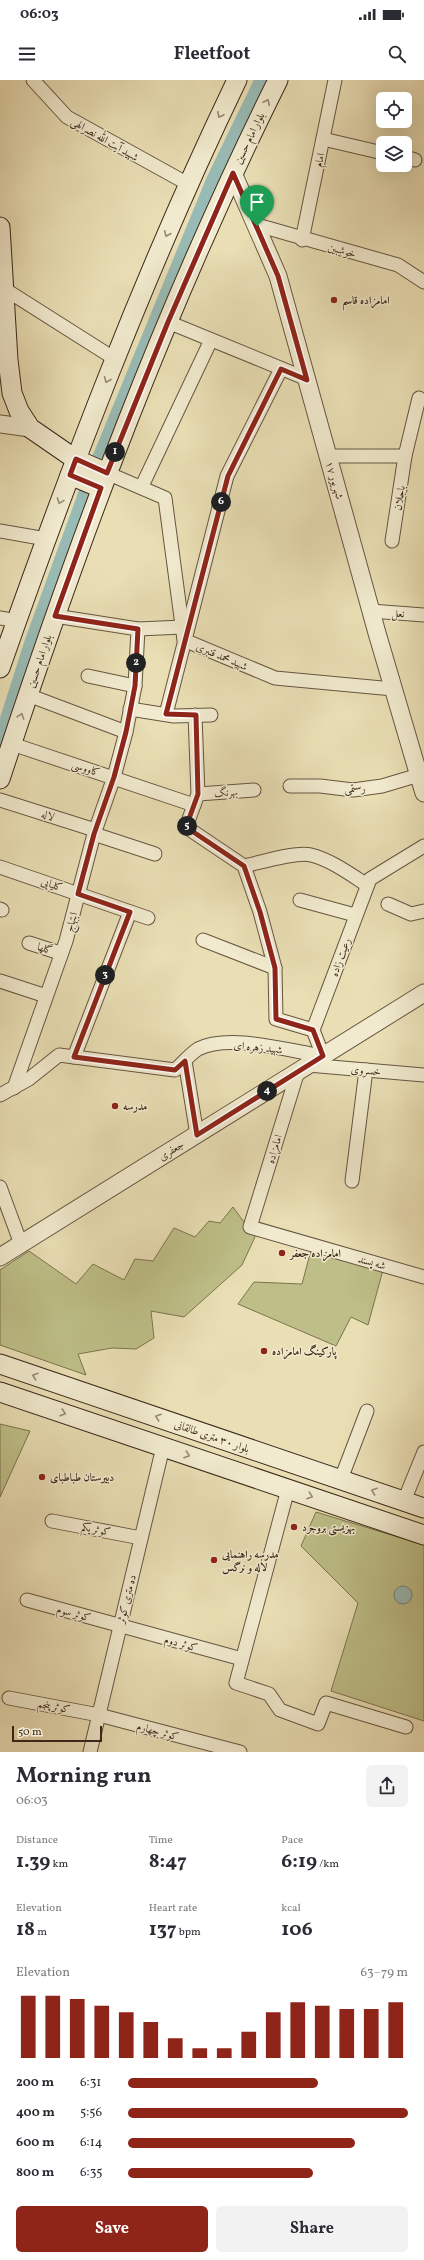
<!DOCTYPE html>
<html lang="en">
<head>
<meta charset="utf-8">
<style>
  body { margin:0; font-family:Vollkorn,Amiri,serif; background:#f2f2f3; color:#2b2b33; height:100vh; display:flex; flex-direction:column; font-size:15px; white-space:nowrap }
  * { box-sizing:border-box; margin:0 }
  p { font-size:13px; color:#7c7c81 }
  .icon { flex:none; width:22px; height:22px; fill:none; stroke:currentColor; stroke-width:2; stroke-linecap:round; stroke-linejoin:round }
  .map { position:relative; height:1672px; overflow:hidden }
  .sheet { display:flex; flex-direction:column; background:#fff; flex:1 }
  .sheet>* { flex:none }
  .controls { position:absolute; left:376px; top:12px; display:grid; gap:8px }
  .controls a { display:grid; place-items:center; width:36px; height:36px; border-radius:6px; background:#fff; box-shadow:0 4px 16px #0002; font-size:20px }
  .scale { position:absolute; left:12px; bottom:10px; width:90px; box-sizing:border-box; padding-left:4px; border:2px solid #3b2819; border-top:0; font-size:11px; line-height:14px; white-space:nowrap; color:#3b2819; -webkit-text-stroke:3px #f1eace; paint-order:stroke }
  .pin { position:absolute; display:grid; place-items:center; width:34px; height:34px; color:#fff; margin:-41px -17px; border-radius:50% 50% 50% 0; rotate:-45deg; box-shadow:0 0 4px #0007 }
  .pin .icon { rotate:45deg }
  .km { position:absolute; width:20px; height:20px; margin:-10px; border-radius:50%; background:#222; color:#fff; font-size:11px; line-height:20px; text-align:center }
  .round { display:grid; place-items:center; flex:none; width:42px; height:42px; border-radius:6px; background:#f2f2f3 }
  .summary { display:flex; align-items:center; justify-content:space-between; height:68px; padding:0 16px }
  h1 { font-size:22px; font-weight:700; line-height:30px }
  .metrics { display:grid; grid-template-columns:repeat(3,1fr); gap:6px; height:68px; padding:4px 16px }
  .metrics div { display:grid; align-content:center }
  .metrics b { font-size:20px; font-weight:700 }
  .metrics small { font-size:11px; font-weight:400 }
  .metrics p { font-size:11px }
  .chart { height:112px; padding:8px 16px }
  .chart p { display:flex; justify-content:space-between }
  .chart svg { width:100%; height:72px; margin-top:4px; stroke:#8f2418; stroke-width:6 }
  .cta { display:flex; gap:8px; margin-top:auto; padding:8px 16px }
  .cta a { flex:1; height:46px; border-radius:6px; background:#8f2418; color:#fff; font-size:16px; font-weight:700; line-height:46px; text-align:center }
  .cta a+a { background:#f2f2f3; color:#2b2b33 }
  ul { padding:0 16px; list-style:none; font-size:13px }
  li { display:grid; grid-template-columns:64px 48px 1fr; align-items:center; height:30px }
  li i { height:10px; border-radius:5px; background:#8f2418 }
  .status { display:flex; justify-content:space-between; align-items:center; height:28px; padding:0 20px; background:#fff; direction:ltr }
  .status svg { height:11px; fill:currentColor }
  header { display:flex; justify-content:space-between; align-items:center; height:52px; padding:0 16px; background:#fff; font-size:18px; font-weight:700 }
  .map>svg:first-child { display:block }
  .green { fill:#bebf88; stroke:#7c7450 }
  .water { fill:#99bbb5; stroke:#738077 }
  .lines { fill:none; stroke-linecap:round; stroke-linejoin:round }
  .canal { stroke:#99bbb5; stroke-width:13 }
  .minor-casing { stroke:#665640; stroke-width:15 }
  .tertiary-casing { stroke:#665640; stroke-width:19 }
  .secondary-casing { stroke:#3b2819; stroke-width:21 }
  .minor { stroke:#f1eace; stroke-width:13 }
  .tertiary { stroke:#f1eace; stroke-width:17 }
  .secondary { stroke:#f1eace; stroke-width:19 }
  .oneway { stroke:#968974 }
  .route-casing { stroke:#fff; stroke-width:8 }
  .route { stroke:#8f2418; stroke-width:5 }
  .poi-dot { fill:#8f2418; stroke:#f1eace; stroke-width:1.5 }
  .labels { text-anchor:middle; stroke-width:3; stroke-linejoin:round; paint-order:stroke }
  .street-label { font-size:11px; fill:#3b2819; stroke:#f1eace }
  .poi-label { font-size:11px; font-weight:bold; fill:#3b2819; stroke:#f1eace; text-anchor:start }
</style>
</head>
<body>
<div class="status"><b>06:03</b><svg viewBox="0 0 49 12"><path d="M0 12V9h3v3zM5 12V6h3v6zM10 12V3h3v9zM15 12V0h3v12zM26 1h20v11H26zM47 4h2v5h-2z"/></svg></div>
<header><svg class="icon" aria-label="menu" viewBox="0 0 24 24"><path d="M4 6h16M4 12h16M4 18h16"/></svg>Fleetfoot<svg class="icon" aria-label="search" viewBox="0 0 24 24"><circle cx="10" cy="10" r="6"/><path d="M15 15l6 6"/></svg></header>
<div class="map">
<svg width="424" height="1672" viewBox="0 0 424 1672">
  <rect width="100%" height="100%" fill="#e9deb4"/>
  <filter id="stains"><feTurbulence type="fractalNoise" baseFrequency=".005" numOctaves="4"/><feColorMatrix values="0 0 0 0 .2 0 0 0 0 .09 0 0 0 0 .02 0 0 0 .5 -.17"/></filter>
  <radialGradient id="worn" r=".72"><stop offset=".6" stop-color="#630" stop-opacity="0"/><stop offset="1" stop-color="#630" stop-opacity=".3"/></radialGradient>
  <g class="green">
    <polygon points="233,1127 255,1157 242,1185 184,1237 151,1231 154,1258 136,1269 112,1268 78,1274 86,1295 0,1265 0,1190 29,1171 76,1204 93,1184 124,1200 135,1179 153,1181 174,1148 195,1157 209,1141 220,1143"/>
    <polygon points="311,1170 383,1190 368,1245 351,1237 336,1266 238,1224 254,1202 302,1204"/>
    <polygon points="0,1344 30,1351 0,1417"/>
    <polygon points="316,1432 424,1465 424,1641 331,1611 358,1523 301,1466"/>
  </g>
  <circle class="water" cx="403" cy="1515" r="9"/>
  <g class="lines">
    <g class="canal">
      <polyline points="97,382 213,99 261,0"/>
      <polyline points="0,659 31,562 87,407"/>
    </g>
    <defs>
      <g id="minor">
        <polyline points="33,0 67,37 188,104"/>
        <polyline points="323,59 383,73"/>
        <polyline points="405,77 415,80"/>
        <polyline points="257,145 398,185 424,202"/>
        <polyline points="302,160 335,0"/>
        <polyline points="3,208 115,279"/>
        <polyline points="168,242 307,299"/>
        <polyline points="328,376 405,376"/>
        <polyline points="107,393 165,418 184,560 275,598 393,609"/>
        <polyline points="142,406 211,260"/>
        <polyline points="0,451 46,459"/>
        <polyline points="392,461 405,376 419,318"/>
        <polyline points="371,531 424,535"/>
        <polyline points="55,536 138,549 183,547"/>
        <polyline points="0,538 17,541"/>
        <polyline points="88,596 135,606"/>
        <polyline points="28,615 126,652"/>
        <polyline points="130,629 174,636 211,635"/>
        <polyline points="166,634 227,396 281,289"/>
        <polyline points="12,664 194,725 198,714 195,635"/>
        <polyline points="290,706 320,706 353,710 382,706 419,695"/>
        <polyline points="198,714 254,710"/>
        <polyline points="0,720 95,750"/>
        <polyline points="194,725 186,747 244,786 260,832 275,888 276,939 313,950"/>
        <polyline points="94,754 155,774"/>
        <path d="M244,786C259,783 297,771 311,775C331,780 350,794 367,805"/>
        <polyline points="0,787 148,838"/>
        <polyline points="300,820 355,835"/>
        <polyline points="388,824 411,834 424,831"/>
        <polyline points="0,829 2,830"/>
        <polyline points="203,860 275,888"/>
        <polyline points="29,863 60,873"/>
        <polyline points="0,901 46,916"/>
        <polyline points="313,950 370,799 424,766"/>
        <polyline points="313,950 323,976"/>
        <polyline points="74,977 130,832"/>
        <polyline points="185,981 197,1055"/>
        <polyline points="308,985 424,995"/>
        <polyline points="298,991 250,1147 424,1197"/>
        <polyline points="14,1008 66,861 94,754 114,697 126,652 135,606 138,549"/>
        <path d="M0,1015L29,999L59,975L175,990C182,984 190,974 198,969C229,953 289,971 323,976"/>
        <polyline points="352,1101 366,990"/>
        <polyline points="0,1107 21,1164"/>
        <polyline points="341,1399 367,1331"/>
        <polyline points="288,1409 236,1603 269,1614 280,1630 318,1644 326,1623 406,1647"/>
        <polyline points="404,1421 424,1372"/>
        <polyline points="52,1441 141,1458"/>
        <polyline points="27,1520 242,1579"/>
        <polyline points="9,1618 99,1635 240,1672"/>
        <polyline points="90,1672 163,1367"/>
      </g>
      <g id="tertiary">
        <polyline points="233,93 278,196 377,553 424,713"/>
        <polyline points="0,344 30,348"/>
        <polyline points="0,1177 424,913"/>
      </g>
      <g id="secondary">
        <polyline points="0,147 8,280 12,313 19,331 30,348 75,379 107,393"/>
        <polyline points="70,395 101,408"/>
        <path d="M0,588C70,389 145,191 237,0"/>
        <path d="M0,699C78,461 166,225 278,0"/>
        <polyline points="0,1284 424,1428"/>
        <polyline points="0,1312 424,1455"/>
      </g>
    </defs>
    <use href="#minor" class="minor-casing"/>
    <use href="#tertiary" class="tertiary-casing"/>
    <use href="#secondary" class="secondary-casing"/>
    <use href="#minor" class="minor"/>
    <use href="#tertiary" class="tertiary"/>
    <use href="#secondary" class="secondary"/>
  </g>
  <defs><path id="oneway-chevron" d="M-2-3.5L2.5 0L-2 3.5" fill="none" stroke-width="1.6" stroke-linecap="round" stroke-linejoin="round"/></defs>
  <g class="oneway">
    <use href="#oneway-chevron" transform="translate(267 22) rotate(-64)"/>
    <use href="#oneway-chevron" transform="translate(220 35) rotate(116)"/>
    <use href="#oneway-chevron" transform="translate(167 154) rotate(113)"/>
    <use href="#oneway-chevron" transform="translate(107 300) rotate(112)"/>
    <use href="#oneway-chevron" transform="translate(60 421) rotate(110)"/>
    <use href="#oneway-chevron" transform="translate(21 636) rotate(-72)"/>
    <use href="#oneway-chevron" transform="translate(35 1296) rotate(-161)"/>
    <use href="#oneway-chevron" transform="translate(63 1333) rotate(19)"/>
    <use href="#oneway-chevron" transform="translate(158 1337) rotate(-161)"/>
    <use href="#oneway-chevron" transform="translate(187 1375) rotate(19)"/>
    <use href="#oneway-chevron" transform="translate(374 1411) rotate(-161)"/>
    <use href="#oneway-chevron" transform="translate(310 1416) rotate(19)"/>
  </g>
  <g class="lines">
    <defs>
      <polygon id="route" points="233,93 278,196 307,300 281,289 228,396 166,634 196,635 198,714 186,747 244,786 260,832 275,888 276,939 313,950 323,976 197,1055 185,981 175,990 74,977 130,832 78,814 94,754 114,697 126,652 135,606 138,549 55,536 101,408 70,395 76,379 107,393 168,242"/>
    </defs>
    <use href="#route" class="route-casing"/>
    <use href="#route" class="route"/>
  </g>
  <g class="poi-dot">
    <circle cx="334" cy="220" r="4"/>
    <circle cx="115" cy="1026" r="4"/>
    <circle cx="282" cy="1173" r="4"/>
    <circle cx="264" cy="1271" r="4"/>
    <circle cx="42" cy="1397" r="4"/>
    <circle cx="294" cy="1447" r="4"/>
    <circle cx="214" cy="1480" r="4"/>
  </g>
  <g class="labels">
    <g class="street-label">
      <text transform="translate(249 58) rotate(-64)" y="4">بلوار امام حسین</text>
      <text transform="translate(105 59) rotate(30)" y="4">شهید آیت الله نصرالهی</text>
      <text transform="translate(319 80) rotate(-78)" y="4">امام</text>
      <text transform="translate(342 170) rotate(15)" y="4">خوشبین</text>
      <text transform="translate(335 400) rotate(74)" y="4">۱۷ شهریور</text>
      <text transform="translate(399 418) rotate(-81)" y="4">باجلان</text>
      <text transform="translate(398 533) rotate(3)" y="4">نعل</text>
      <text transform="translate(222 576) rotate(23)" y="4">شهید محمد قنبری</text>
      <text transform="translate(39 581) rotate(-71)" y="4">بلوار امام حسین</text>
      <text transform="translate(86 688) rotate(18)" y="4">کاووسی</text>
      <text transform="translate(355 708) rotate(-1)" y="4">رستمی</text>
      <text transform="translate(226 712) rotate(-4)" y="4">بهرنگ</text>
      <text transform="translate(48 735) rotate(17)" y="4">لاله</text>
      <text transform="translate(52 804) rotate(19)" y="4">کلیایی</text>
      <text transform="translate(71 842) rotate(-75)" y="4">ابتهاج</text>
      <text transform="translate(45 868) rotate(18)" y="4">گلها</text>
      <text transform="translate(340 877) rotate(-70)" y="4">رعیت زاده</text>
      <text transform="translate(258 967) rotate(6)" y="4">شهید زهره ای</text>
      <text transform="translate(366 990) rotate(5)" y="4">خسروی</text>
      <text transform="translate(274 1069) rotate(-73)" y="4">امامزاده</text>
      <text transform="translate(171 1070) rotate(-32)" y="4">جعفری</text>
      <text transform="translate(372 1182) rotate(16)" y="4">شه پسند</text>
      <text transform="translate(212 1356) rotate(19)" y="4">بلوار ۳۰ متری طالقانی</text>
      <text transform="translate(96 1449) rotate(11)" y="4">کوثر یکم</text>
      <text transform="translate(126 1519) rotate(-76)" y="4">ده متری کوثر</text>
      <text transform="translate(74 1533) rotate(15)" y="4">کوثر سوم</text>
      <text transform="translate(181 1563) rotate(15)" y="4">کوثر دوم</text>
      <text transform="translate(54 1626) rotate(11)" y="4">کوثر پنجم</text>
      <text transform="translate(158 1651) rotate(15)" y="4">کوثر چهارم</text>
    </g>
    <g class="poi-label">
      <text x="342" y="224">امامزاده قاسم</text>
      <text x="123" y="1030">مدرسه</text>
      <text x="290" y="1177">امامزاده جعفر</text>
      <text x="272" y="1275">پارکینگ امامزاده</text>
      <text x="50" y="1401">دبیرستان طباطبای</text>
      <text x="302" y="1451">بهزیستی بروجرد</text>
      <text x="222" y="1478">مدرسه راهنمایی<tspan x="222" dy="13">لاله و نرگس</tspan></text>
    </g>
  </g>
  <rect width="100%" height="100%" filter="url(#stains)"/>
  <rect width="100%" height="100%" fill="url(#worn)"/>
</svg>
<div class="controls">
<a><svg class="icon" aria-label="locate" viewBox="0 0 24 24"><circle cx="12" cy="12" r="6"/><path d="M12 2v4M12 18v4M2 12h4M18 12h4"/></svg></a>
<a><svg class="icon" aria-label="layers" viewBox="0 0 24 24"><path d="M12 4l9 5-9 5-9-5zM3 14l9 5 9-5"/></svg></a>
</div>
<div class="scale">50 m</div>
<div class="pin" style="left:257px;top:146px;background:#1e9e55"><svg class="icon" aria-label="arrive" viewBox="0 0 24 24"><path d="M6 21V4h12l-3 4 3 4H6"/></svg></div>
<b class="km" style="left:115px;top:372px">1</b>
<b class="km" style="left:136px;top:583px">2</b>
<b class="km" style="left:105px;top:895px">3</b>
<b class="km" style="left:267px;top:1011px">4</b>
<b class="km" style="left:187px;top:746px">5</b>
<b class="km" style="left:221px;top:422px">6</b>
</div>
<section class="sheet">
<div class="summary"><div><h1>Morning run</h1><p>06:03</p></div><a class="round"><svg class="icon" aria-label="share" viewBox="0 0 24 24"><path d="M12 15V3M7 8l5-5 5 5M5 13v7h14v-7"/></svg></a></div>
<div class="metrics">
<div><p>Distance</p><b>1.39<small> km</small></b></div>
<div><p>Time</p><b>8:47</b></div>
<div><p>Pace</p><b>6:19<small> /km</small></b></div>
</div>
<div class="metrics">
<div><p>Elevation</p><b>18<small> m</small></b></div>
<div><p>Heart rate</p><b>137<small> bpm</small></b></div>
<div><p>kcal</p><b>106</b></div>
</div>
<div class="chart"><p><span>Elevation</span>63–79 m</p>
<svg viewBox="0 0 160 44" preserveAspectRatio="none"><path d="M5 44V6M15 44V6M25 44V8M35 44V12M45 44V16M55 44V22M65 44V32M75 44V38M85 44V38M95 44V28M105 44V16M115 44V10M125 44V12M135 44V14M145 44V14M155 44V10"/></svg>
</div>
<ul>
<li><b>200 m</b>6:31<i style="width:68%"></i></li>
<li><b>400 m</b>5:56<i style="width:100%"></i></li>
<li><b>600 m</b>6:14<i style="width:81%"></i></li>
<li><b>800 m</b>6:35<i style="width:66%"></i></li>
</ul>
<div class="cta"><a>Save</a><a>Share</a></div>
</section>
</body>
</html>
